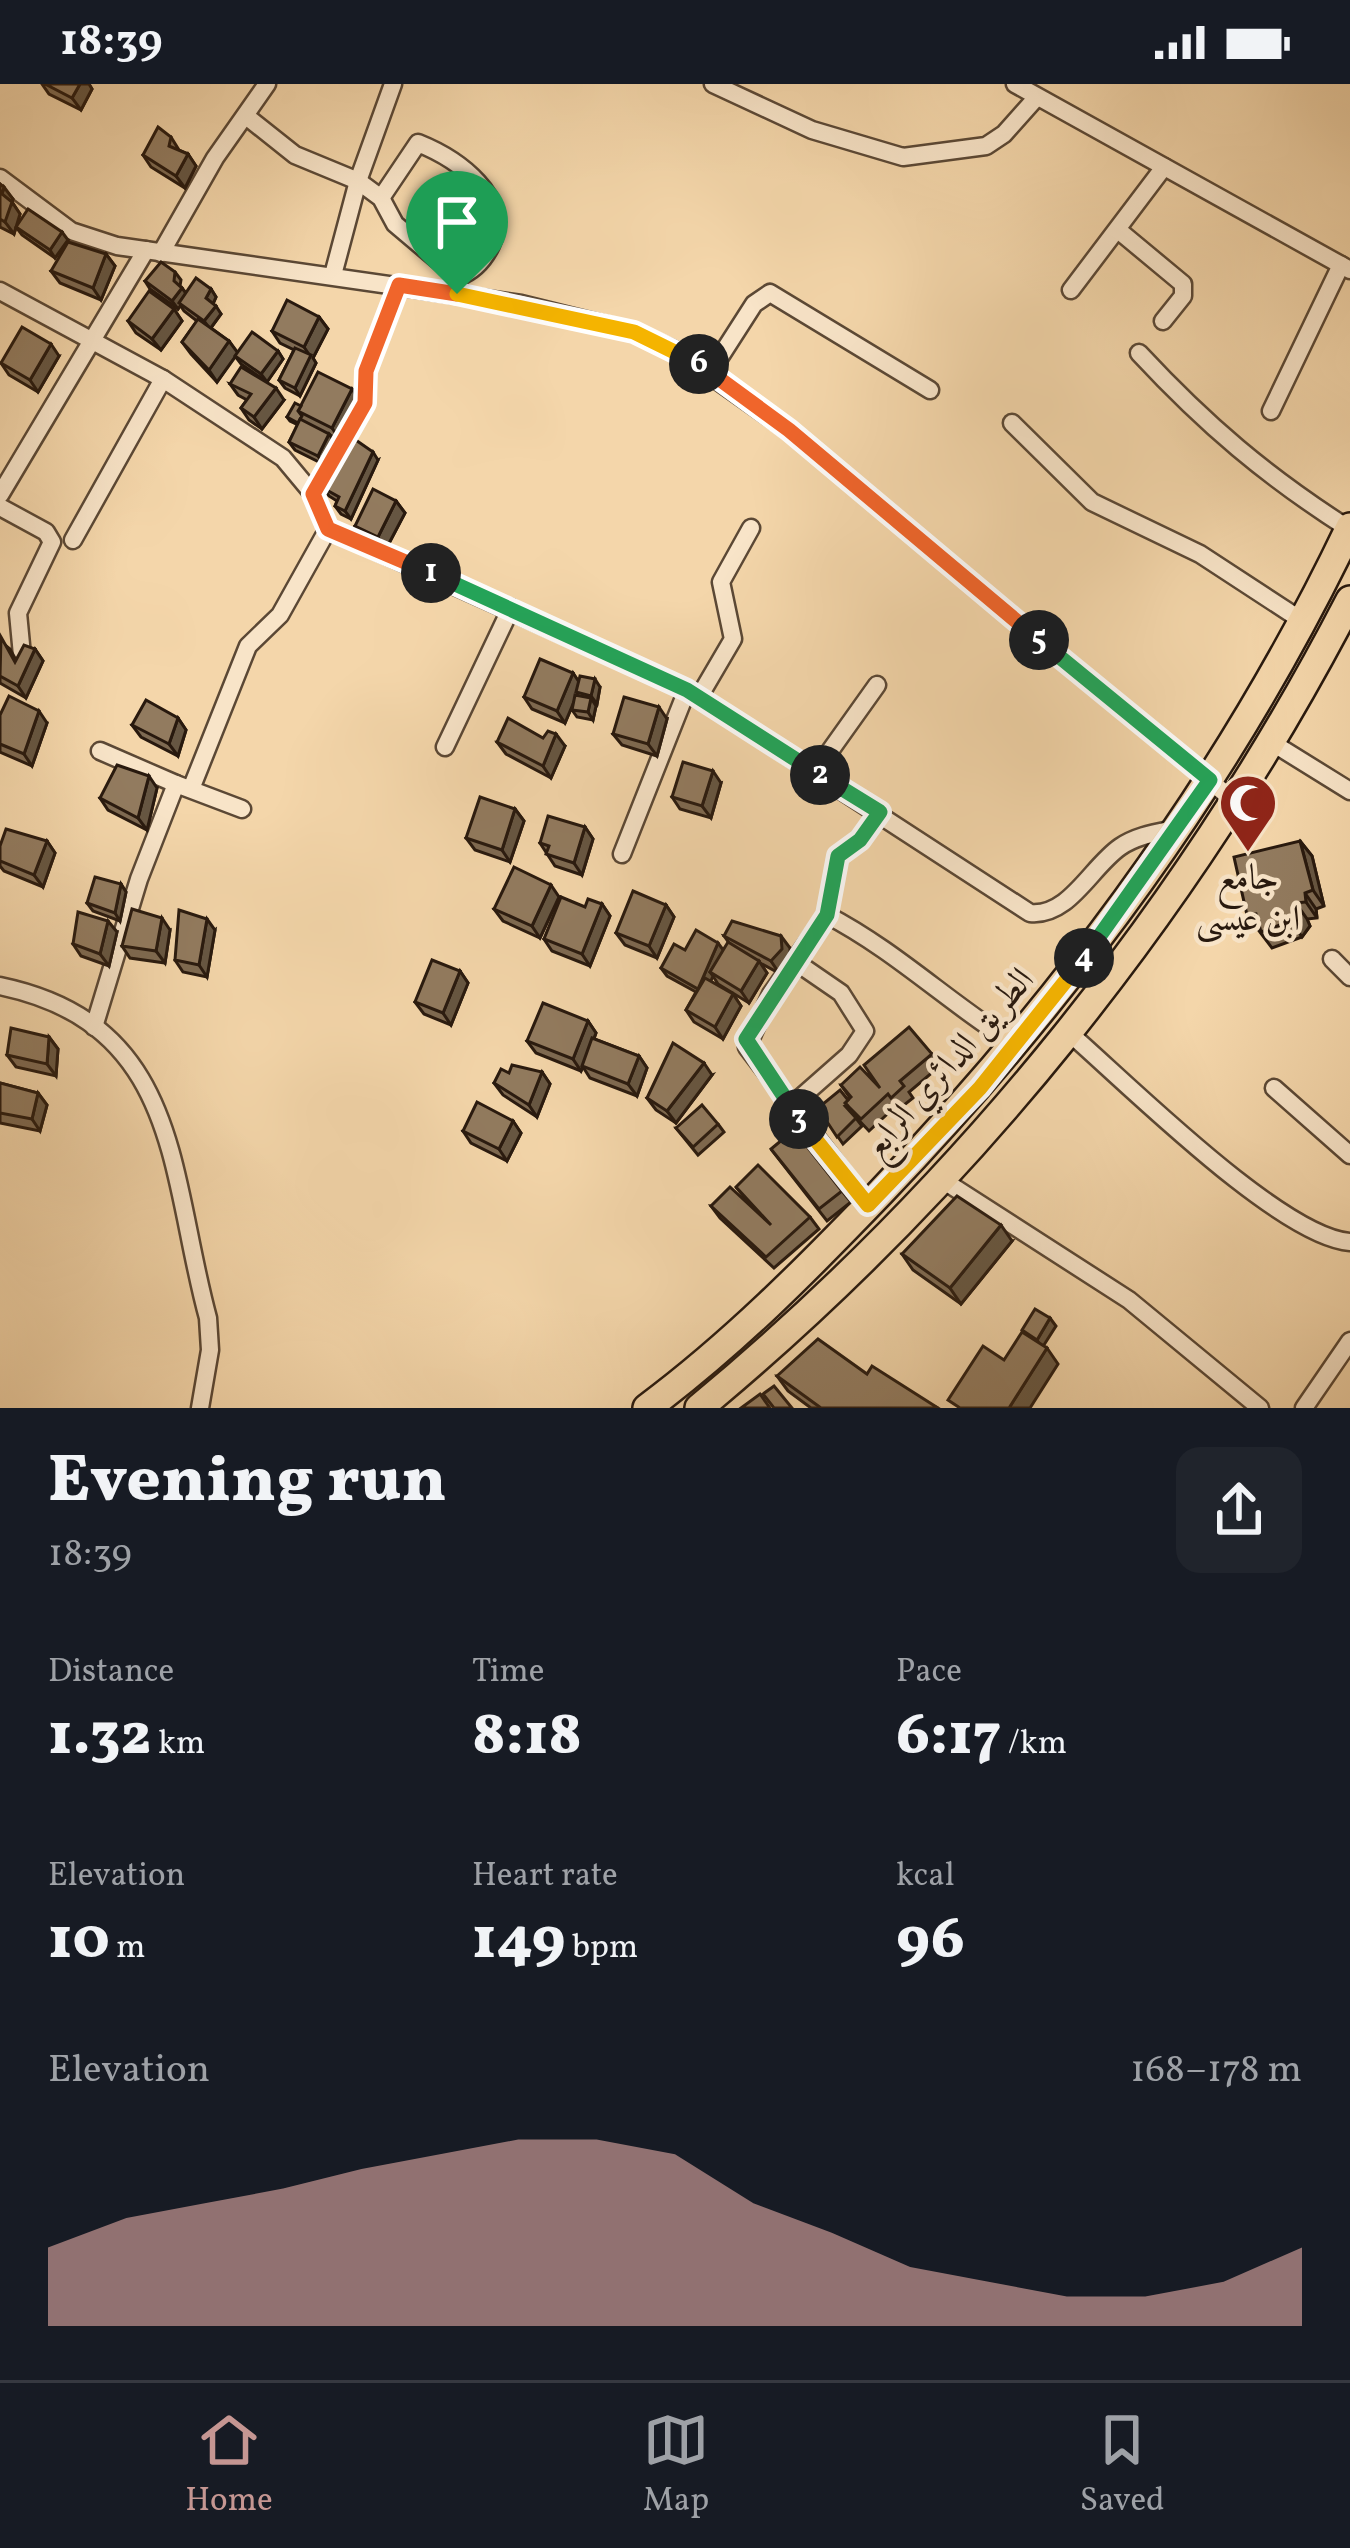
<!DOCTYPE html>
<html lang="en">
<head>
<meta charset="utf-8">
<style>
  body { margin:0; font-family:Vollkorn,Amiri,serif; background:#20242c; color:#f1f3f6; height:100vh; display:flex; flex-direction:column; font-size:45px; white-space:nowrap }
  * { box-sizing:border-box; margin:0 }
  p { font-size:39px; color:#9ea1a6 }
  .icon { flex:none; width:66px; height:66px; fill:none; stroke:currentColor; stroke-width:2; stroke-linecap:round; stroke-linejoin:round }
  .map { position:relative; height:1324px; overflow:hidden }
  .panel { display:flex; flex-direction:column; background:#171b24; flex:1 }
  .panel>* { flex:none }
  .pin { position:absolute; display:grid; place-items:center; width:102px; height:102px; color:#fff; margin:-123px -51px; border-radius:50% 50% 50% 0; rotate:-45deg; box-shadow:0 0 12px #0007 }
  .pin .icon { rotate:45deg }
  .km { position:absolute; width:60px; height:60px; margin:-30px; border-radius:50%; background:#222; color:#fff; font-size:33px; line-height:60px; text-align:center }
  .round { display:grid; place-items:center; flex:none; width:126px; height:126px; border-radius:24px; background:#20242c }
  .head { display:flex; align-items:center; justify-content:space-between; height:204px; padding:0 48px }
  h1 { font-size:66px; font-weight:800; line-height:90px }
  .figures { display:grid; grid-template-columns:repeat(3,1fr); gap:18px; height:204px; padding:12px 48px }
  .figures div { display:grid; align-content:center }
  .figures b { font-size:60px; font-weight:800 }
  .figures small { font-size:33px; font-weight:400 }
  .figures p { font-size:33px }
  .chart { height:336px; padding:24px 48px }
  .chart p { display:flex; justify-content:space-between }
  .chart svg { width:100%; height:216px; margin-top:12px; fill:#c59692; opacity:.7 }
  .status { display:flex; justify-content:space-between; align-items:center; height:84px; padding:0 60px; background:#171b24; direction:ltr }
  .status svg { height:33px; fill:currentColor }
  .menu { display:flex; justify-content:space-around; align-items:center; height:168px; border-top:3px solid #363941; background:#171b24; font-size:33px; color:#9ea1a6 }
  .menu a { display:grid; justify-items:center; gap:6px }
  .menu .current { color:#c59692 }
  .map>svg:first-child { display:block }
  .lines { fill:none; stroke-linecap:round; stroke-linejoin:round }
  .minor-casing { stroke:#5b4835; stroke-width:21 }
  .primary-casing { stroke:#28190e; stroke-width:32 }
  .minor { stroke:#f8e4c8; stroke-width:16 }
  .primary { stroke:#f4d6aa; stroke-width:27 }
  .wall { fill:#7e6a52; stroke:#28190e; stroke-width:3 }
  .shaded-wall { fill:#665642; stroke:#28190e; stroke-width:3 }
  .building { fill:#927b5f; stroke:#28190e; stroke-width:3 }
  .split-1-casing { stroke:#fff; stroke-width:24 }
  .split-2-casing { stroke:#fff; stroke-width:24 }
  .split-3-casing { stroke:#fff; stroke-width:24 }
  .split-4-casing { stroke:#fff; stroke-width:24 }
  .split-5-casing { stroke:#fff; stroke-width:24 }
  .split-6-casing { stroke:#fff; stroke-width:24 }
  .split-7-casing { stroke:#fff; stroke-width:24 }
  .split-1 { stroke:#f0652b; stroke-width:15 }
  .split-2 { stroke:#22a559; stroke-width:15 }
  .split-3 { stroke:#22a559; stroke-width:15 }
  .split-4 { stroke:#f5b400; stroke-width:15 }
  .split-5 { stroke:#22a559; stroke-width:15 }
  .split-6 { stroke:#f0652b; stroke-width:15 }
  .split-7 { stroke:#f5b400; stroke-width:15 }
  .labels { text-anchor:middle; stroke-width:9; stroke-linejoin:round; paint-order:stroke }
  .poi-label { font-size:36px; fill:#28190e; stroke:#f8e4c8 }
  .street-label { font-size:36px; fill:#28190e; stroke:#f8e4c8 }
</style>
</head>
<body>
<div class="status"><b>18:39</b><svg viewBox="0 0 49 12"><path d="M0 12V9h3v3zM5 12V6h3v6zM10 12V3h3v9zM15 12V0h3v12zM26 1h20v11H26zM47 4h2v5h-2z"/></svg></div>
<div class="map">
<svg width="1350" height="1324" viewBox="0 0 1350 1324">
  <rect width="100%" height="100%" fill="#f4d6aa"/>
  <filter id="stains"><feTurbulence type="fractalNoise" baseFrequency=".00167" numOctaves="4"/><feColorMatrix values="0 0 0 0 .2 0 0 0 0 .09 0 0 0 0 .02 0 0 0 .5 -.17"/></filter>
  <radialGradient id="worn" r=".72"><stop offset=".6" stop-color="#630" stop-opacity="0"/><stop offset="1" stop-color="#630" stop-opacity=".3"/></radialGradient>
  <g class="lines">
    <defs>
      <g id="minor">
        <polyline points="713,0 812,46 903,73 986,62 1004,50 1037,13"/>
        <polyline points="1015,0 1350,186"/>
        <polyline points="246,32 295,71 358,97 381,114 395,140 458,193 457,210"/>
        <polyline points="0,94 71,147 117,162 521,220 634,248 674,266 789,347 1233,716"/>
        <path d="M381,114L418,59C458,75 513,114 491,161C484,176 474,187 458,193"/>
        <polyline points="1118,146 1183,200 1183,212 1163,237"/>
        <polyline points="161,169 215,74 267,0"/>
        <polyline points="333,191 358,97 393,0"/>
        <polyline points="1071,206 1164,83"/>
        <path d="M0,207L163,295L283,374L313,410L328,445L687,606L1030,829C1069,833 1091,783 1120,763C1136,752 1155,749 1174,745"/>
        <path d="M1139,269C1206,341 1266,392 1349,445"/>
        <polyline points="711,287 754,220 770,209 930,306"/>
        <polyline points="1271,327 1341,181"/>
        <polyline points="1012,339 1092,418 1200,470 1304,538"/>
        <polyline points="313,410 365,319 366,287 399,201"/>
        <polyline points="0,411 146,166"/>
        <polyline points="0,423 46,448 52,458 18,529 22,571"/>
        <polyline points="73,456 163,295"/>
        <polyline points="699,613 733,555 721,498 751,444"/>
        <polyline points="1271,658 1350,707"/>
        <polyline points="445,663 511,524"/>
        <polyline points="100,667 176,700"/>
        <polyline points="815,688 877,601"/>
        <polyline points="191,705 248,562 280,531 328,445"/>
        <path d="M879,728L860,756L838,772L827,831C896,867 950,920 1016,961"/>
        <polyline points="622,770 687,606"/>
        <polyline points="827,831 771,910 747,963 868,1121"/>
        <polyline points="1332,875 1350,893"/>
        <path d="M0,902C182,940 169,1092 208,1234L210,1266L200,1324"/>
        <polyline points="94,943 139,795 176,700 242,725"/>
        <path d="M1067,947C1125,997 1280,1153 1350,1158"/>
        <polyline points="1274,1004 1350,1071"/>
        <polyline points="790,1023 849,971 865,947 841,909 793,876"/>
        <polyline points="941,1095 1129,1216 1260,1324"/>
        <polyline points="1304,1324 1350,1257"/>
      </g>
      <g id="primary">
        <path d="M647,1324C733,1260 807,1185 881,1108C1070,910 1232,691 1350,443"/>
        <path d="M699,1324C965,1104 1191,823 1350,516"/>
      </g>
    </defs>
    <use href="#minor" class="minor-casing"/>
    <use href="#primary" class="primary-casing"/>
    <use href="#minor" class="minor"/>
    <use href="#primary" class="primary"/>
  </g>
  <g class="wall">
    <polygon points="42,0 89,0 92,5 81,26 49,10"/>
    <polygon points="171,53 179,66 188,70 196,82 185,104 151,83 143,71"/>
    <polygon points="0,100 13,115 12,118 20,130 14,150 0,143"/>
    <polygon points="16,143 68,156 55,174 22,151"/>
    <polygon points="106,170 115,182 101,216 60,199 51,187"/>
    <polygon points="175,188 181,196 180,202 186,209 211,205 216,213 213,220 221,230 211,244 229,257 237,269 278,267 283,275 267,298 241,280 235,272 217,298 191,270 182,258 197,237 184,227 180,221 178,225 150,205 145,197"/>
    <polygon points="174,225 182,237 161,266 136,249 128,237"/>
    <polygon points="319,233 328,245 313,274 316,279 300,312 285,304 279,296 294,266 280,259 272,247"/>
    <polygon points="59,272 38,308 9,291 1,279"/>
    <polygon points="230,300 284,316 262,345 249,336 241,324 247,316 238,311"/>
    <polygon points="352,305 360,317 340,356 330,351 335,358 323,380 295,366 289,358 298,341 290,337 287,333 301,322"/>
    <polygon points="378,376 351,435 341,430 335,422 337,417 329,412 323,404"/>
    <polygon points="396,417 405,429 386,465 364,454 355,442"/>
    <polygon points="0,557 10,565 16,576 35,565 43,577 26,614 0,599"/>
    <polygon points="573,589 578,597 600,603 597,620 594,619 596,622 593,636 577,633 572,626 573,620 565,639 532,625 524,613"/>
    <polygon points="0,631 47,639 32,682 0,668"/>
    <polygon points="178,634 186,646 178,672 141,653 132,641"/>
    <polygon points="667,635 657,672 622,661 613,650"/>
    <polygon points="543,654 565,662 551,694 506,670 497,658"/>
    <polygon points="721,699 711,734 680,725 672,713"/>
    <polygon points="157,704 147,746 108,726 100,714"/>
    <polygon points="515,725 524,737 510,778 475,766 466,754"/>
    <polygon points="585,743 593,755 582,791 555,782 540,759"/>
    <polygon points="47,757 55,769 43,803 4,787 0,782 0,762"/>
    <polygon points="1300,757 1312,772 1324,822 1316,825 1317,834 1307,835 1310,842 1302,853 1272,864 1247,831"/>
    <polygon points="121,800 126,808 120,837 93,827 87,819"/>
    <polygon points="559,813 540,854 503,837 494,825"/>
    <polygon points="602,820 610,832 590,882 552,867 544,855 585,823"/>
    <polygon points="666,821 674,833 657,874 625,861 616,849"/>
    <polygon points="170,846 165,879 130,874 122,862"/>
    <polygon points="215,846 207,893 183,888 175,876"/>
    <polygon points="117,848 109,882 81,872 73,860"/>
    <polygon points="724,852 790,864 790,876 779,889 760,879 767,889 749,919 718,900 713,892 710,897 733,910 741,922 723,955 694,938 686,926 696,908 667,892 661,884 685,866 723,866 729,859"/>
    <polygon points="460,887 468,899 451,941 424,930 415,918"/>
    <polygon points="588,937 596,949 594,955 639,972 647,984 637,1012 590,994 583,983 581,987 536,969 527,957"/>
    <polygon points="49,953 58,965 56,992 16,983 7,971"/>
    <polygon points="932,970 940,982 909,1008 913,1014 899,1025 896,1022 869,1047 852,1029 862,1042 843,1060 818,1024 850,1014 841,1001 879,1002"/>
    <polygon points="542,988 550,1000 537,1033 503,1011 494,999 509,989"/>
    <polygon points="712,991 676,1039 656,1026 647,1014"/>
    <polygon points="0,999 38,1009 47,1021 40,1047 0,1039"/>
    <polygon points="513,1037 521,1049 507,1077 471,1059 463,1047"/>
    <polygon points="718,1040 724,1048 698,1071 676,1044"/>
    <polygon points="771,1065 842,1107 851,1118 827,1137"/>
    <polygon points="736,1103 810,1133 819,1145 774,1184 720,1134 711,1122 754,1125"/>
    <polygon points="1012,1157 961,1220 913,1186 902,1170"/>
    <polygon points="867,1290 938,1324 811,1324 788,1307 777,1292"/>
  </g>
  <g class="shaded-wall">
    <polygon points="80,0 89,0 92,5 81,26 72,14"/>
    <polygon points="188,70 196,82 185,104 176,92"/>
    <polygon points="4,103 13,115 11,122 12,118 20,130 14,150 5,138 2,110"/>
    <polygon points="62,148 68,156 55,174 50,166"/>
    <polygon points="106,170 115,182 101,216 93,204"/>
    <polygon points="182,204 188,212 178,225 172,217"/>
    <polygon points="211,205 216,213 212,222 206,214"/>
    <polygon points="216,222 221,230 210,245 204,237"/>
    <polygon points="174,225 182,237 161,266 152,255"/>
    <polygon points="319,233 328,245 313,274 316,279 300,312 295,304 310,272 304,263"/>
    <polygon points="229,257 238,269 217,298 209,286"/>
    <polygon points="51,260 59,272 38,308 30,296"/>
    <polygon points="278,267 283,275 267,298 261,290"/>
    <polygon points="276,304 284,316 262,345 254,333"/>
    <polygon points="352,305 360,317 340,356 332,344"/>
    <polygon points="329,350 335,358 323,380 318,372"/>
    <polygon points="373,368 378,376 351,435 345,427"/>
    <polygon points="396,417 405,429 386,465 378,453"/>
    <polygon points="35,565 43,577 26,614 18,602"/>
    <polygon points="573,589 581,601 565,639 557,627"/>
    <polygon points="595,595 600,603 597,620 591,612"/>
    <polygon points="591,614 596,622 593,636 588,628"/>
    <polygon points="659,623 667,635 657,672 648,660"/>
    <polygon points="39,627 47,639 32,682 24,670"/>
    <polygon points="178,634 186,646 178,672 169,660"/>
    <polygon points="556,650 565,662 551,694 543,682"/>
    <polygon points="713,687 721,699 711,734 702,722"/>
    <polygon points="149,692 157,704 147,746 138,734"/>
    <polygon points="515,725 524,737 510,778 502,766"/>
    <polygon points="585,743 593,755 582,791 574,779"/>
    <polygon points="47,757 55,769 43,803 34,791"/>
    <polygon points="1300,757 1312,772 1324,822 1313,806"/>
    <polygon points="121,800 126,808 120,837 115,829"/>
    <polygon points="551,801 559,813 540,854 532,842"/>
    <polygon points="1305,809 1316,825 1317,834 1306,818"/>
    <polygon points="1296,819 1307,835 1310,842 1302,853 1291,837"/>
    <polygon points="602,820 610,832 590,882 582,870"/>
    <polygon points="666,821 674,833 657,874 649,862"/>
    <polygon points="162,834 170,846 165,879 156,867"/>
    <polygon points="207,835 215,846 207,893 199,881"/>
    <polygon points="108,837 117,848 109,882 100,870"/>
    <polygon points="781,852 790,864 790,876 779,889 771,877"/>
    <polygon points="718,859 724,867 710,888 713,892 704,913 698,905"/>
    <polygon points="759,877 767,889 749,919 741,907"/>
    <polygon points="460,887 468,899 451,941 443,929"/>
    <polygon points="733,910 741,922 723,955 715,943"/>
    <polygon points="588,937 596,949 581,987 573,975"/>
    <polygon points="49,953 58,965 56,992 47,980"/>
    <polygon points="639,972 647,984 637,1012 628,1000"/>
    <polygon points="704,979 712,991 676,1039 667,1027"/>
    <polygon points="542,988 550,1000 537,1033 529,1021"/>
    <polygon points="38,1009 47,1021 40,1047 32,1035"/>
    <polygon points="513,1037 521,1049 507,1077 499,1065"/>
    <polygon points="1001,1141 1012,1157 961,1220 950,1204"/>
    <polygon points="1050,1234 1056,1242 1042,1264 1037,1256"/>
    <polygon points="1047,1264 1058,1280 1030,1324 1009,1324"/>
  </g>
  <g class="building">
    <polygon points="45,0 80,0 72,14"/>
    <polygon points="158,43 171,53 169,62 188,70 176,92 143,71"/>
    <polygon points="0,100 4,103 2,110 12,118 5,138 0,135"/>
    <polygon points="28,125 62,148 50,166 16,143"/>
    <polygon points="68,158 106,170 93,204 51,187"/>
    <polygon points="161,178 175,188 174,197 182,204 172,217 145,197"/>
    <polygon points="196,194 211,205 206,214 216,222 204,237 179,219"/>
    <polygon points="149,207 174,225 152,255 128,237"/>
    <polygon points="287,216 319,233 304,263 272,247"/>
    <polygon points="198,235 229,257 209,286 182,258"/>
    <polygon points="22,243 51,260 30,296 1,279"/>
    <polygon points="252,248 278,267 261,290 235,272"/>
    <polygon points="295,264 311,271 295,304 279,296"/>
    <polygon points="241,283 276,304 254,333 241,324 251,310 230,300"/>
    <polygon points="318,288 352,305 332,344 298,327"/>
    <polygon points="295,319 301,322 298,327 302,332 298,339 287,333"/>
    <polygon points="300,335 329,350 318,372 289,358"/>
    <polygon points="350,352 373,368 345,427 335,422 339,413 323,404"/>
    <polygon points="373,405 396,417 378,453 355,442"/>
    <polygon points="1,553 15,578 24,561 35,565 18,602 0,592"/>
    <polygon points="540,575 573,589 557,627 524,613"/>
    <polygon points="580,592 595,595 591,612 576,608"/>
    <polygon points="575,611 591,614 588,628 572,626"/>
    <polygon points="9,612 39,627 24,670 0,660 0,631"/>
    <polygon points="624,613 659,623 648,660 613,650"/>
    <polygon points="146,616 178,634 169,660 132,641"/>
    <polygon points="508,634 543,654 548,647 556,650 543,682 497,658"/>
    <polygon points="683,678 713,687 702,722 672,713"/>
    <polygon points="117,681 149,692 138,734 100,714"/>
    <polygon points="480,713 515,725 502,766 466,754"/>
    <polygon points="548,732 585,743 574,779 546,770 549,762 540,759"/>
    <polygon points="6,745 47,757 34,791 0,777 0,762"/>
    <polygon points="1300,757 1313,806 1305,809 1306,818 1296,819 1299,827 1291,837 1261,848 1256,830 1247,831 1234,773"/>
    <polygon points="514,783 551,801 532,842 494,825"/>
    <polygon points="95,793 121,800 115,829 87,819"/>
    <polygon points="633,807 666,821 649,862 616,849"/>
    <polygon points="561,813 585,823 588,815 602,820 582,870 544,855"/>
    <polygon points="132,825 162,834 156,867 122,862"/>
    <polygon points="179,826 207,835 199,881 175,876"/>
    <polygon points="78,828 108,837 100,870 73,860"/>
    <polygon points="732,837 781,852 782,865 771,877 724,852"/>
    <polygon points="696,846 718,859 698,905 661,884 674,860 685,866"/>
    <polygon points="728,858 759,877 741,907 710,888"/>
    <polygon points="432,876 460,887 443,929 415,918"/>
    <polygon points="705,894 733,910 715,943 686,926"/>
    <polygon points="543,919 588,937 573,975 527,957"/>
    <polygon points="909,943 932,970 900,997 904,1002 891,1014 888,1010 861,1035 845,1019 851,1013 841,1001 860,983 880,1004 864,981"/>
    <polygon points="11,944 49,953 47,980 7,971"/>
    <polygon points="592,954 639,972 628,1000 582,982"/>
    <polygon points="673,959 704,979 667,1027 647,1014"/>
    <polygon points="512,981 542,988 529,1021 494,999 501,985 509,989"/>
    <polygon points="0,999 38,1009 32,1035 0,1029"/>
    <polygon points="840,1006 848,1016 845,1019 847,1021 845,1022 856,1034 837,1053 818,1024"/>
    <polygon points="477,1018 513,1037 499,1065 463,1047"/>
    <polygon points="702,1021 718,1040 693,1063 676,1044"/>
    <polygon points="794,1046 842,1107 819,1125 771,1065"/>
    <polygon points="758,1081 810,1133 766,1173 711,1122 730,1103 771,1141 736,1103"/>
    <polygon points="957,1112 1001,1141 950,1204 902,1170"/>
    <polygon points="1035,1225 1050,1234 1037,1256 1022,1246"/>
    <polygon points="1022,1248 1047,1264 1009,1324 960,1324 948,1316 983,1262 1004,1276"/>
    <polygon points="818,1255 867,1290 872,1282 938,1324 821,1324 777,1292"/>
    <polygon points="774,1302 792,1324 774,1324 763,1310"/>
    <polygon points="760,1310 770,1324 741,1324"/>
  </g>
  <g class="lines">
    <defs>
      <polyline id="split-1" points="431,489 328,445 313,410 365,319 366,287 399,201 457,210"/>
      <polyline id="split-2" points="431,489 687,606 820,691"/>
      <polyline id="split-3" points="799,1035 746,955 827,831 838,772 860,756 880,728 820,691"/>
      <polyline id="split-4" points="799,1035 868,1121 980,1004 1084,874"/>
      <polyline id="split-5" points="1039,556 1210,696 1084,874"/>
      <polyline id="split-6" points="699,280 789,346 1039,556"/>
      <polyline id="split-7" points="457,210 634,248 699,280"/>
    </defs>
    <use href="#split-1" class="split-1-casing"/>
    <use href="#split-2" class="split-2-casing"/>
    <use href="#split-3" class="split-3-casing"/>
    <use href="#split-4" class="split-4-casing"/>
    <use href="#split-5" class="split-5-casing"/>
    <use href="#split-6" class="split-6-casing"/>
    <use href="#split-7" class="split-7-casing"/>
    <use href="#split-1" class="split-1"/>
    <use href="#split-2" class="split-2"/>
    <use href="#split-3" class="split-3"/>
    <use href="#split-4" class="split-4"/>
    <use href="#split-5" class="split-5"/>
    <use href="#split-6" class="split-6"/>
    <use href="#split-7" class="split-7"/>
  </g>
  <defs>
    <symbol id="mosque-pin" viewBox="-11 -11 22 30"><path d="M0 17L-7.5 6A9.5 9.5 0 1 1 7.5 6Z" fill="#8f2418" stroke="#f8e4c8"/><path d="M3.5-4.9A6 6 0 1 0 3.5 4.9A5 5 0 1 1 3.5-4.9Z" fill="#fff"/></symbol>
  </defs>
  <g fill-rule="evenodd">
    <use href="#mosque-pin" x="1215" y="686" width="66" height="90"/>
  </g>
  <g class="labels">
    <g class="poi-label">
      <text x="1248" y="805">جامع<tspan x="1248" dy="41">ابن عيسى</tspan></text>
    </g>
    <g class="street-label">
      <text transform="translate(947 978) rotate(-49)" y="13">الطريق الدائري الرابع</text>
    </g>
  </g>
  <rect width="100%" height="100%" filter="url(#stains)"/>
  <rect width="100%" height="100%" fill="url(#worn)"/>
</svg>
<div class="pin" style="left:457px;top:210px;background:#1e9e55"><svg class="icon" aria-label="arrive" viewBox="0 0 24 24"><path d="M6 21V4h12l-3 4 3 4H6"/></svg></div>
<b class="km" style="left:431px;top:489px">1</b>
<b class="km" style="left:820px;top:691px">2</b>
<b class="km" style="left:799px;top:1035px">3</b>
<b class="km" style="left:1084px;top:874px">4</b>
<b class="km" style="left:1039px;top:556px">5</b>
<b class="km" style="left:699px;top:280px">6</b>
</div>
<section class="panel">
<div class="head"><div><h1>Evening run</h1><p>18:39</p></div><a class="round"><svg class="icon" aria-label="share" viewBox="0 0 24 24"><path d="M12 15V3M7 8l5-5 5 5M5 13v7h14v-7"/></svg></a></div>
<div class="figures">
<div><p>Distance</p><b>1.32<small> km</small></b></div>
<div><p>Time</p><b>8:18</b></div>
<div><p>Pace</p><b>6:17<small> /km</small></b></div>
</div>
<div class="figures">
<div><p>Elevation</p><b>10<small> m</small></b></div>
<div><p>Heart rate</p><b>149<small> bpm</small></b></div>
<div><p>kcal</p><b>96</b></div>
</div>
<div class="chart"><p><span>Elevation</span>168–178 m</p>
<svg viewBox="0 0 160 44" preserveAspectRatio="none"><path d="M0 44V28L10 22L20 19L30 16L40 12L50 9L60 6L70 6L80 9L90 19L100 25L110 32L120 35L130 38L140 38L150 35L160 28V44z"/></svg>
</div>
</section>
<nav class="menu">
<a class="current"><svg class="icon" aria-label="home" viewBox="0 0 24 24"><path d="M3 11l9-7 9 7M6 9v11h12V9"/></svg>Home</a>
<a><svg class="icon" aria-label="map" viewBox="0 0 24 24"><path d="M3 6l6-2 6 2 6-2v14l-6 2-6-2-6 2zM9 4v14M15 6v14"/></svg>Map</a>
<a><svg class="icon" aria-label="saved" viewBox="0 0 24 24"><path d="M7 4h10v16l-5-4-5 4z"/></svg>Saved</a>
</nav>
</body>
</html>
